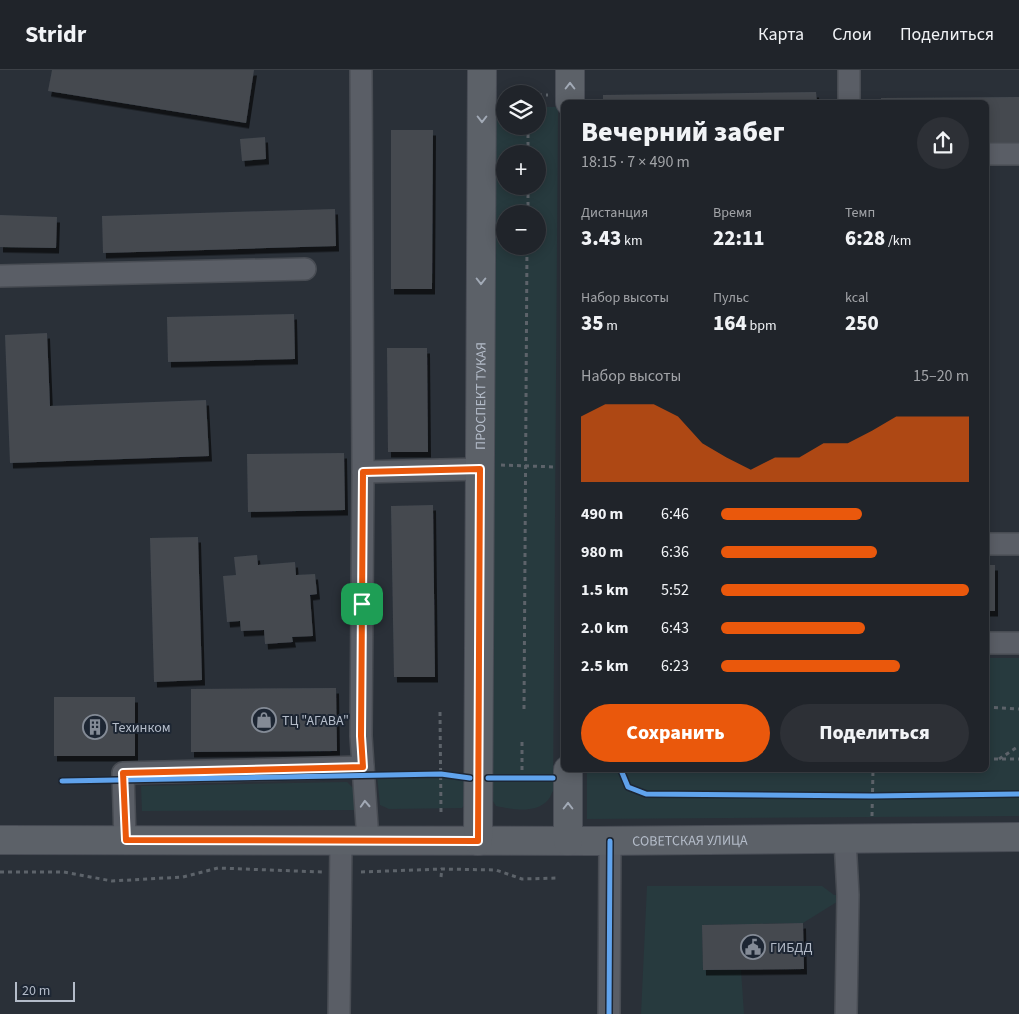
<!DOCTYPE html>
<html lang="ru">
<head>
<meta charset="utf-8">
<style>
  body { margin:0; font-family:"Source Sans 3",sans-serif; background:#2d3036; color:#f1f3f6; height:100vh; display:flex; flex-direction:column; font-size:19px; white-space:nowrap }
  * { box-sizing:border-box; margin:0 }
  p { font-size:16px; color:#a2a4a8 }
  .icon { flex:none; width:28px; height:28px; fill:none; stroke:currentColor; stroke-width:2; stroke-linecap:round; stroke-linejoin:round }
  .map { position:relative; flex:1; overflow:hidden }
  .drawer { position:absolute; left:561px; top:30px; width:428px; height:672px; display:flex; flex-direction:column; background:#20242a; border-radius:8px; box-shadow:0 2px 12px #0003,0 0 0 1px #3d4147 }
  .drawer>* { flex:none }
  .fabs { position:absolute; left:496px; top:15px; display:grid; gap:10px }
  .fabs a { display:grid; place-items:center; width:50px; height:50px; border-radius:50%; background:#20242a; box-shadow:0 2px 12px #0003,0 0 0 1px #3d4147; font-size:25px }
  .scale { position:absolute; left:15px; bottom:12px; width:60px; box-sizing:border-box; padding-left:5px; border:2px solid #b4bcc9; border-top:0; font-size:14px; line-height:18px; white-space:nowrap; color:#b4bcc9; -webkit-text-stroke:4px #1d2633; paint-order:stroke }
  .pin { position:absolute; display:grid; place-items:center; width:42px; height:42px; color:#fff; margin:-21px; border-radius:10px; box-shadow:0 2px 8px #0006 }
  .round { display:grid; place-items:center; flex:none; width:52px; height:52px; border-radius:26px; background:#2d3036 }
  .overview { display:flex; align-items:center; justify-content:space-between; height:85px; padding:0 20px }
  h1 { font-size:28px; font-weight:800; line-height:38px }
  .figures { display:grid; grid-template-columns:repeat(3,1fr); gap:8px; height:85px; padding:5px 20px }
  .figures div { display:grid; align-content:center }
  .figures b { font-size:21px; font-weight:800 }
  .figures small { font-size:14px; font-weight:400 }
  .figures p { font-size:14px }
  .chart { height:140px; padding:10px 20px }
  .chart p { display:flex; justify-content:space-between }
  .chart svg { width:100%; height:90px; margin-top:5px; fill:#ea580c; opacity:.7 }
  .action { display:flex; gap:10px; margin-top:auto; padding:10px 20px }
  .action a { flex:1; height:58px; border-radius:30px; background:#ea580c; color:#fff; font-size:20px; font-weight:800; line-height:58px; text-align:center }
  .action a+a { background:#2d3036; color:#f1f3f6 }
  ul { padding:0 20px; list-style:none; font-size:16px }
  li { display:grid; grid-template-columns:80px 60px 1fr; align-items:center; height:38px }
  li i { height:12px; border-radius:6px; background:#ea580c }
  header { display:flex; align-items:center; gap:30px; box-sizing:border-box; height:70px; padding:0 25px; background:#20242a; border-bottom:1px solid #3d4147 }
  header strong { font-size:24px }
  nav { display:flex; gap:28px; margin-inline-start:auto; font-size:18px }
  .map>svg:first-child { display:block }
  .green { fill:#273a3e; fill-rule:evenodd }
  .building { fill:#444950; filter:url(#shadow) }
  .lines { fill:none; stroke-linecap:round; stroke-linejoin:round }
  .minor-casing { stroke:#484c53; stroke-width:24 }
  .major-casing { stroke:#484c55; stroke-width:30 }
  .path { stroke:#5d636a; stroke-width:3; stroke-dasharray:4 4; stroke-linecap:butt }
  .minor { stroke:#5a5e66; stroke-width:21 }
  .major { stroke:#5c6168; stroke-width:28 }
  .cycleway-casing { stroke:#1d2633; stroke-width:8 }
  .cycleway { stroke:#60a3ed; stroke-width:5 }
  .oneway { stroke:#a2aab6 }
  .oneway2 { stroke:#a2a9b5 }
  .route-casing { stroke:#fff; stroke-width:10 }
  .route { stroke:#ea580c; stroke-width:6 }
  .labels { text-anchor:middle; stroke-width:4; stroke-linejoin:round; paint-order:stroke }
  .street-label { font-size:14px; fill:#b4bcc9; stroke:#1d2633 }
  .poi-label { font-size:14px; fill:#b4bcc9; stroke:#1d2633; text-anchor:start }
</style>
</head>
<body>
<header>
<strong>Stridr</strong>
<nav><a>Карта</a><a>Слои</a><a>Поделиться</a></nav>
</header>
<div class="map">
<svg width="1019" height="944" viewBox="0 0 1019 944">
  <defs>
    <filter id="shadow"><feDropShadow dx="3" dy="5.5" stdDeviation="0" flood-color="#0009"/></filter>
  </defs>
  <rect width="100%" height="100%" fill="#2a3038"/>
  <g class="green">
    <path d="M493,36H505V56H538V37H558L553,721C551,724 550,729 547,731C535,744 511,739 496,736L488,723ZM505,84H538V116H505ZM505,144H538V176H505Z"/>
    <polygon points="986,588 1019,588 1019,746 587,749 587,700 986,700"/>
    <polygon points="441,704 470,708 468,730 462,738 389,739 380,735 377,705"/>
    <polygon points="347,712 361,726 359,740 142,741 141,716"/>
    <polygon points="647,816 822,816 834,825 848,825 803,853 702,855 703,900 741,900 744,944 641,944"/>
  </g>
  <g class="building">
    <polygon points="52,0 254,0 246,53 48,21"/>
    <polygon points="816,22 817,32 603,32 603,25"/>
    <polygon points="1019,27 1019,76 986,76 986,32 881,32 881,28"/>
    <polygon points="391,60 433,60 432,219 391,219"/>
    <polygon points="265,67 266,89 242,91 240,69"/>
    <polygon points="335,139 336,176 103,183 102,146"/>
    <polygon points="0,145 57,147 56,178 0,177"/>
    <polygon points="294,244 295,289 168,292 167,247"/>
    <polygon points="47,263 50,336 206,330 209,386 10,393 5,265"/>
    <polygon points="387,278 427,278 428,382 388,382"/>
    <polygon points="344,383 345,440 248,442 247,384"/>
    <polygon points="433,435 435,607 394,607 391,436"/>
    <polygon points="198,467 202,610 154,612 150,468"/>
    <polygon points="257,485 258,495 295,492 296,505 315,504 317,524 310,525 313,566 292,567 293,572 265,574 264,560 241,561 240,551 227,552 223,506 236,505 234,487"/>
    <rect x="986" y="495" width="9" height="46"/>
    <polygon points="336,618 337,681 191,682 191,619"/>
    <rect x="54" y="627" width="81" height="59"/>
    <polygon points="803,853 804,899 703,900 702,855"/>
  </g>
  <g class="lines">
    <defs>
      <g id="minor">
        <polyline points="361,0 363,402 361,666 368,771"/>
        <polyline points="849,0 849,32"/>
        <polyline points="986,84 1019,84"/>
        <polyline points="0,206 305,199"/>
        <polyline points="363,402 480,399"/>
        <polyline points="986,474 1019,474"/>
        <polyline points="986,573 1019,573"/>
        <polyline points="125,770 123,703 363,697"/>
        <polyline points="845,770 848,825 846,944"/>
        <polyline points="339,944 341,771"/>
        <polyline points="609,944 610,771"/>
      </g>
      <g id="major">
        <polyline points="570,32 570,0"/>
        <path id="s1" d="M0,770L595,771L1019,767"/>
        <path id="s2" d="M478,771L482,0"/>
        <polyline points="568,771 568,700"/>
      </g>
    </defs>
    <use href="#minor" class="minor-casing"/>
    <use href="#major" class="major-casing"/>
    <g class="path">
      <polyline points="538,25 548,25"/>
      <polyline points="528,84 528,56"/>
      <polyline points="528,144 528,116"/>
      <polyline points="501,395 556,397"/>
      <polyline points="986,637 1019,639"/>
      <polyline points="524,639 527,176"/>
      <polyline points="440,642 441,743"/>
      <polyline points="986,689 1019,689"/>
      <polyline points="999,689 1019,676"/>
      <polyline points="383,705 441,704 456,706"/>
      <polyline points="501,708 545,708"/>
      <polyline points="522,708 522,671"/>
      <polyline points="62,711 104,710"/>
      <polyline points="872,746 873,700"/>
      <polyline points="0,802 64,802 112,811 183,807 218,798 322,802"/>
      <polyline points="361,802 442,799 496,800 522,809 558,808"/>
      <polyline points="441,807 442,798"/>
    </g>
    <use href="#minor" class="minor"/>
    <use href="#major" class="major"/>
    <defs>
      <g id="cycleway">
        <polyline points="621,700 628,717 646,724 872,726 1019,724"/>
        <polyline points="488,708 553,708"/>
        <polyline points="62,711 441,704 470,708"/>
        <polyline points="609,944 610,771"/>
      </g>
    </defs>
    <use href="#cycleway" class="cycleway-casing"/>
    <use href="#cycleway" class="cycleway"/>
  </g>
  <defs><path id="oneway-chevron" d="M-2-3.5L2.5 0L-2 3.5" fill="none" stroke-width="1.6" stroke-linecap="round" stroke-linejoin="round" transform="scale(1.25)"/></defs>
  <g class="oneway">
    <use href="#oneway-chevron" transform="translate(570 16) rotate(-90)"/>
    <use href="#oneway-chevron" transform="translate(482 49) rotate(90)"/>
    <use href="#oneway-chevron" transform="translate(481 211) rotate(90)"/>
    <use href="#oneway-chevron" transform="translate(568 736) rotate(-90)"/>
  </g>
  <use class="oneway2" href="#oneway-chevron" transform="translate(365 734) rotate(-93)"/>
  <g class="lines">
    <defs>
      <polygon id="route" points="480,399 478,771 126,770 123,703 363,697 361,666 363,402"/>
    </defs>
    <use href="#route" class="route-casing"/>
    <use href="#route" class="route"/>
  </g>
  <defs>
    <symbol id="shop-ring" viewBox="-11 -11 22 22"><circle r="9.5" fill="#1d2633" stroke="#848b96" stroke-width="1.5"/><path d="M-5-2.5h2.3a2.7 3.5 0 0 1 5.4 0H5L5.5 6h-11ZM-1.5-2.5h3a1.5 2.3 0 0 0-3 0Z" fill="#848b96"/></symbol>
    <symbol id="building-ring" viewBox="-11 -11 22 22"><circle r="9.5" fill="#1d2633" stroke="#848b96" stroke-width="1.5"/><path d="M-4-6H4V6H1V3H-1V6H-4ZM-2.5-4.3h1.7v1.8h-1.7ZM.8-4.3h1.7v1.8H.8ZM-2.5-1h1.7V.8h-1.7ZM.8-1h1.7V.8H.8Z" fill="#848b96"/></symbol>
    <symbol id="civic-ring" viewBox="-11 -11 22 22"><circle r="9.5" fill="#1d2633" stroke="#848b96" stroke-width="1.5"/><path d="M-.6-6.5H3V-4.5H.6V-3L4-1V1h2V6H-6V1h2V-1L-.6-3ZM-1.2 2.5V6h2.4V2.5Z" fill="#848b96"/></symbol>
  </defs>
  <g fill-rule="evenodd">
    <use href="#shop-ring" x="250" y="636" width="28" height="28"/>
    <use href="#building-ring" x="81" y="643" width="28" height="28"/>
    <use href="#civic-ring" x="739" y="863" width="28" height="28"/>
  </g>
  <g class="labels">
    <g class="street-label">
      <text dy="5" stroke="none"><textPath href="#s2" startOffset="445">ПРОСПЕКТ ТУКАЯ</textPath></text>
      <text dy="5" stroke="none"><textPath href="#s1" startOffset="690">СОВЕТСКАЯ УЛИЦА</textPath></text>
    </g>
    <g class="poi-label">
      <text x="282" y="655">ТЦ "АГАВА"</text>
      <text x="112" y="662">Техинком</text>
      <text x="770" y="882">ГИБДД</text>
    </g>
  </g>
</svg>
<div class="fabs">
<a><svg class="icon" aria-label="layers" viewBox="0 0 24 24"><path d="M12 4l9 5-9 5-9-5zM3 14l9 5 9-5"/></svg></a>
<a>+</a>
<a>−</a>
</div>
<div class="scale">20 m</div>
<div class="pin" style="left:362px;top:534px;background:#1e9e55"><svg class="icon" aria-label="arrive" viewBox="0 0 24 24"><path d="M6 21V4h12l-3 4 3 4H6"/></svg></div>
<section class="drawer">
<div class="overview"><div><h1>Вечерний забег</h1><p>18:15 · 7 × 490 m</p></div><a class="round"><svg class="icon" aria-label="share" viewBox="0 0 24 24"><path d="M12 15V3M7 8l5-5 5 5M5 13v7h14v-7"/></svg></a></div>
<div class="figures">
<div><p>Дистанция</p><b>3.43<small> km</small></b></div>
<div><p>Время</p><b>22:11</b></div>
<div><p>Темп</p><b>6:28<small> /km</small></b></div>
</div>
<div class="figures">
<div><p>Набор высоты</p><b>35<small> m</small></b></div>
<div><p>Пульс</p><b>164<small> bpm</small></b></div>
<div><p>kcal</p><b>250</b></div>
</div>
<div class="chart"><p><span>Набор высоты</span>15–20 m</p>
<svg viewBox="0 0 160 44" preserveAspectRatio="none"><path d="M0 44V12L10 6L20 6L30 6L40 12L50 25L60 32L70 38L80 32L90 32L100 25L110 25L120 19L130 12L140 12L150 12L160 12V44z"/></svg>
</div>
<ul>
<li><b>490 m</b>6:46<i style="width:57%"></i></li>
<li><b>980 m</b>6:36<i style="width:63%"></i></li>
<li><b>1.5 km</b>5:52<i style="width:100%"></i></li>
<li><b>2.0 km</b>6:43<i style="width:58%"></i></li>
<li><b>2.5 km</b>6:23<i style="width:72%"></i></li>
</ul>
<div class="action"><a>Сохранить</a><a>Поделиться</a></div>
</section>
</div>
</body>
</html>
